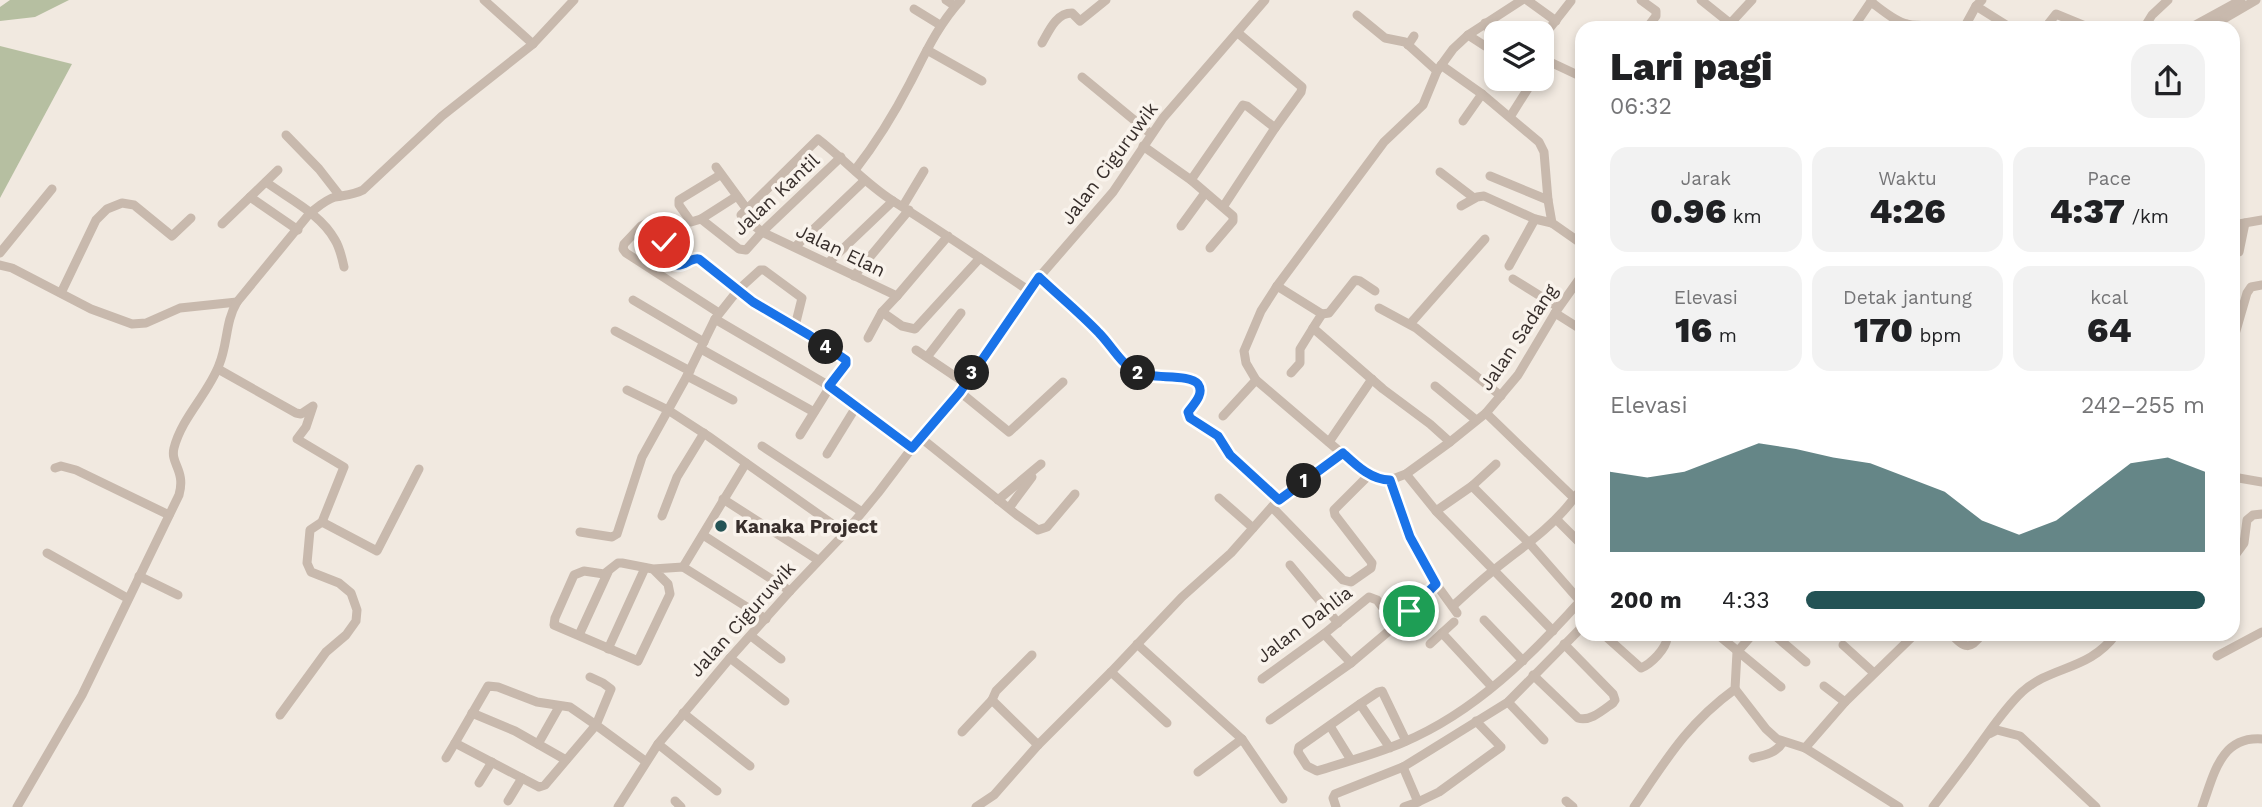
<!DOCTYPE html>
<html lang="id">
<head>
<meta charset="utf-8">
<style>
  body { margin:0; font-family:"Work Sans",sans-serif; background:#f2f2f2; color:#202124; height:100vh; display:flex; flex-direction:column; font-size:26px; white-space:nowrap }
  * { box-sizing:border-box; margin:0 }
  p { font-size:23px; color:#757577 }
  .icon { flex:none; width:38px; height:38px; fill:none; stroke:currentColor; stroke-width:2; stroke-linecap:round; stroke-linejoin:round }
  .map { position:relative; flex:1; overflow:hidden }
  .details { position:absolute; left:1575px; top:21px; width:665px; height:620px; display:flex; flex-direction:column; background:#fff; border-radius:21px; box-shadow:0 4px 10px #0003 }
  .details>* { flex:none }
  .tools { position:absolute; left:1484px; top:21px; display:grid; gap:14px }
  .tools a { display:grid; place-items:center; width:70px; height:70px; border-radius:14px; background:#fff; box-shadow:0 4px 10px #0003; font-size:35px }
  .pin { position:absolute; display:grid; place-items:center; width:60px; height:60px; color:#fff; margin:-30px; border:4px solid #fff; border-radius:50%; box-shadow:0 2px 7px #0007 }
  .km { position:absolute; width:35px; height:35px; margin:-18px; border-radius:50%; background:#222; color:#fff; font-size:19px; line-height:35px; text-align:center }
  .round { display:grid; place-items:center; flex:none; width:74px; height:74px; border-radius:21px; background:#f2f2f2 }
  .overview { display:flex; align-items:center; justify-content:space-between; height:119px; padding:0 35px }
  h1 { font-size:38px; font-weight:800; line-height:52px }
  .metrics { display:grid; grid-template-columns:repeat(3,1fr); gap:10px; height:119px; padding:7px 35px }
  .metrics div { display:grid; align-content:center; border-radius:18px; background:#f2f2f2; text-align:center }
  .metrics b { font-size:35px; font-weight:800 }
  .metrics small { font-size:19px; font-weight:400 }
  .metrics p { font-size:19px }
  .chart { height:196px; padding:14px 35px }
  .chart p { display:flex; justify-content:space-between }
  .chart svg { width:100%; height:126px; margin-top:7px; fill:#245355; opacity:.7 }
  ul { padding:0 35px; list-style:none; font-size:23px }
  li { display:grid; grid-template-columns:112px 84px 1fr; align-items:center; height:52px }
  li i { height:18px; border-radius:9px; background:#245355 }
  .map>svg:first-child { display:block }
  .green { fill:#b6bfa1 }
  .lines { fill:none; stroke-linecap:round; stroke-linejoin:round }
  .minor { stroke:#c8b9ad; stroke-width:9 }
  .route-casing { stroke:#fff; stroke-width:14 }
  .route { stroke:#1a73e8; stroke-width:9 }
  .poi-dot { fill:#245355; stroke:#f9f3ec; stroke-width:2.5 }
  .labels { text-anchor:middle; stroke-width:7; stroke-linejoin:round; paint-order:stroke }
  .street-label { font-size:19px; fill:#372e2b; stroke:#f9f3ec }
  .poi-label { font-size:19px; font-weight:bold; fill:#372e2b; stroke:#f9f3ec; text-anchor:start }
</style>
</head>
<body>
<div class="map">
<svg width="2262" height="807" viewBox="0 0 2262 807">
  <rect width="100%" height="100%" fill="#f1e9e0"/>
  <g class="green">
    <polygon points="10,0 69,0 35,17 0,21 0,7"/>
    <polygon points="0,46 72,64 0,198"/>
  </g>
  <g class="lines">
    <g class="minor">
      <polyline points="484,0 533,44"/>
      <polyline points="946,0 955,6"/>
      <polyline points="1522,0 1468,35 1453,49 1437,71 1423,105 1384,142 1277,286 1261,311 1244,351 1246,363 1256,380 1352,462 1381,480 1390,480 1406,474 1450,442 1486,413 1518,375 1555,313 1582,275"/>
      <polyline points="1527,0 1556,21"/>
      <polyline points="1641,0 1656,11 1656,16 1647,28"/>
      <polyline points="1701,0 1731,24"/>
      <polyline points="1982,0 1976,6 2011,28"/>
      <path d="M1871,2C1881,9 1894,21 1907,24C1917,27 1920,23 1930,28"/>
      <polyline points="914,9 940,25"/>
      <polyline points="1357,15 1385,38 1405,42 1437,71"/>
      <polyline points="1727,27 1752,0"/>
      <polyline points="1853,28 1872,0"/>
      <polyline points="1964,28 1976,6"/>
      <polyline points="2045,28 2056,14 2090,28"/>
      <polyline points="2144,28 2152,15 2168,0"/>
      <polyline points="2190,28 2241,0"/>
      <polyline points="2208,28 2256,0"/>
      <polyline points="1238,33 1302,87 1301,92 1275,128"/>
      <polyline points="1468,35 1485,46 1492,36 1485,23"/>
      <polyline points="1542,38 1571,1"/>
      <path d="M1042,43C1049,31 1056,13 1072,13L1080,21L1106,0"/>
      <polyline points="1408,45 1414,36"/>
      <polyline points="927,50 982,81"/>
      <polyline points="1441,65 1482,94 1539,142 1544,152 1548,200 1552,223 1582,244"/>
      <polyline points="1542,65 1550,62 1582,77"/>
      <polyline points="1082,77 1151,134"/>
      <polyline points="1510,117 1534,79"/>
      <polyline points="1463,121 1482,94"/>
      <polyline points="286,135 319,169 340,196"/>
      <polyline points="1143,146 1191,180 1233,216 1233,221 1210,248"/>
      <polyline points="716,167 746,208"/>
      <path d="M855,170C876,143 894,114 910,83C925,54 938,25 961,0"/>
      <polyline points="1440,172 1474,198"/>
      <polyline points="1490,176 1548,200"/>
      <polyline points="1191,180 1243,105 1247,106 1275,128 1223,207"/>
      <path d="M266,182C289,199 321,214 335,240C340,248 342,258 344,267"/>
      <polyline points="737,196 701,219 739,249 746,250 762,232 841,157"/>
      <polyline points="250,197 298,230"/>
      <polyline points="903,206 924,171"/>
      <polyline points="1461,206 1477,197 1484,196 1535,219 1552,223"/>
      <polyline points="701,219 691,222 679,205 679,200 720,175"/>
      <polyline points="222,224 278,170"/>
      <polyline points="2233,225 2262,220"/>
      <polyline points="1181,226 1205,193"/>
      <path d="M948,236L897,296L762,232L741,215L818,139C844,159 866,184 893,201C939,230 983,260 1028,290"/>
      <polyline points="796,246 865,180"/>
      <polyline points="2239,252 2245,223"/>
      <polyline points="0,253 52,189"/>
      <polyline points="828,263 893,201"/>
      <polyline points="0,265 12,268 91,309 132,324 146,323 180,308 237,302"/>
      <polyline points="1509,266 1535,219"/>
      <polyline points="854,276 909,210"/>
      <path d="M1039,277C1059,296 1080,313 1099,332C1111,345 1120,363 1136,372C1152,380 1190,373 1198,384C1205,394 1193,404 1188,412L1190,418L1218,436L1230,455L1278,500"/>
      <polyline points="1513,279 1558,307"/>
      <polyline points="1277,286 1322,314 1313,328 1383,389 1430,424 1450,442"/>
      <polyline points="61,293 96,220 107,209 122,203 134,205 172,236 191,218"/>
      <polyline points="897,296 882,312 902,326 915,329 980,258"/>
      <polyline points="633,300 704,342"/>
      <polyline points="1379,308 1416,328 1501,396"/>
      <path d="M719,313L626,253L623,249L624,244L641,226L645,224L649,225L664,242L663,251C679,269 676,265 697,258L753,302L795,326"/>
      <polyline points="1555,313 1582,330"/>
      <polyline points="1322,314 1329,313 1355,280 1360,281 1375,291"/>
      <polyline points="715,319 836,390 912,448"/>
      <polyline points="1410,324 1485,239"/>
      <polyline points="615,331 690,371"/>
      <polyline points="868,338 882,312"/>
      <polyline points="2233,341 2247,293 2251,287 2262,285"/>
      <polyline points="701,349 814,412"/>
      <polyline points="916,350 965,383"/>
      <polyline points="927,357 961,313"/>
      <polyline points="218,369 296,413 301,414 313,406 306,427 297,439 344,467 322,522 310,530 307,563 311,572 339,583 351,593 357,610 356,621 346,635 326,652 280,715"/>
      <polyline points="1291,373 1300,363 1300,349 1313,328"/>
      <polyline points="687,376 733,400"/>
      <polyline points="1435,386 1476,420"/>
      <polyline points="627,390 668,410 708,436 845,533"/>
      <polyline points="960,392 1009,432 1063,382"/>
      <polyline points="1486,413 1574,498 1582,489"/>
      <polyline points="1223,416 1256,380"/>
      <polyline points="921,438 1017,515 1038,530 1047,527 1075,494"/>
      <polyline points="1329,442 1372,379"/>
      <polyline points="762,446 862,512"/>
      <polyline points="827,454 856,407"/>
      <polyline points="55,468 61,466 76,470 169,515"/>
      <polyline points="1406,474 1436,511 1553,631"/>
      <polyline points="2233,477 2262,482"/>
      <polyline points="1390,480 1410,537 1436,584 1457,613"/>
      <polyline points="1472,486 1496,464"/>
      <polyline points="1219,498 1253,528"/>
      <polyline points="723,499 818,560"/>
      <polyline points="998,500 1041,464"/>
      <polyline points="1272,507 1343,580 1351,582 1371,568 1372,563 1335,515 1334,510 1370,474"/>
      <polyline points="1009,508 1032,477"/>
      <polyline points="1436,511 1472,486 1530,544 1580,601"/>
      <polyline points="662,516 677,477 704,433"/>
      <polyline points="1557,520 1582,545"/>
      <polyline points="322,522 377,551 419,469"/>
      <polyline points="580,532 612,537 617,534 642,457 687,376 715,319 738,290 760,270 764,270 802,298 795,326 846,361 800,435"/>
      <polyline points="703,535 790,591"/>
      <polyline points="47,553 127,598"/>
      <polyline points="2233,558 2244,543 2247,520 2253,515 2262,514"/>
      <polyline points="1290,565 1338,623"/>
      <polyline points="683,567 746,463"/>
      <polyline points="653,569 668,584 670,594 638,661 554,625 555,618 574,575 584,571 604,574 618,563 622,563 653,569 683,567 766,619"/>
      <polyline points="139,576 178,595"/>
      <path d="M1453,606C1466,594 1480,581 1494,570C1521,548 1549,530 1571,502"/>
      <polyline points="1484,620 1523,661"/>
      <polyline points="1442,633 1492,687"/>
      <polyline points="1324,634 1351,663"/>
      <path d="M1603,634L1641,668C1651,664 1666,649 1667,638L1662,634"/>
      <polyline points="1717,634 1781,687"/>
      <polyline points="1773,634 1806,662"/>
      <path d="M1951,634C1965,648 1970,651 1982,634"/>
      <polyline points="579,635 608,572"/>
      <polyline points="751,636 781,659"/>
      <polyline points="1137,644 1242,739 1283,799"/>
      <polyline points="1430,644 1454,622"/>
      <polyline points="1843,645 1874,673"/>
      <polyline points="608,649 645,568"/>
      <polyline points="1032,655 996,691 992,700 1038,745"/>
      <polyline points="2217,656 2262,632"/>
      <polyline points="730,658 785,701"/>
      <polyline points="1111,672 1167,723"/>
      <path d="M1533,675L1578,718C1590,722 1603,710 1613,703L1615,700L1613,694L1564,644"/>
      <polyline points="590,677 603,683 611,689 596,725 570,707 537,702 498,687 488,686 455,743 539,787 545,785 596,725 645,761"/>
      <polyline points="1262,679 1324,634 1369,597 1377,600 1396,625"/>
      <polyline points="1824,686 1845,702"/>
      <polyline points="1735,689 1766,729 1777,739 1805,748 1899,807"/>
      <polyline points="1508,702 1544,740"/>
      <polyline points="1360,704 1378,692 1382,691 1406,741"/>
      <polyline points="472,713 515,731 566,760"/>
      <polyline points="683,713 750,766"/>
      <polyline points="1270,720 1351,663 1396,625 1436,584"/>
      <polyline points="1330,726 1351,760"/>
      <polyline points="962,732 992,700"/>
      <polyline points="1989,734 1997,730 2020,736 2096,807"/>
      <polyline points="538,744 559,707"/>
      <polyline points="658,744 717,791"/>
      <path d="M1390,748L1360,704L1299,747L1298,752L1307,766L1317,771C1346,762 1376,754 1404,742C1475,712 1531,656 1582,599"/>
      <polyline points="1805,748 1845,702 1915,634"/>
      <polyline points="446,758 455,743"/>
      <path d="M1753,758C1766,755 1776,753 1783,742"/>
      <polyline points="1403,767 1418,802 1439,792 1501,747 1476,721"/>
      <polyline points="1198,772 1242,739"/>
      <polyline points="479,783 492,762"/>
      <polyline points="508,801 522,778"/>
      <polyline points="675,801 681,807"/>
      <polyline points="1566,801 1573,807"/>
      <path d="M17,807L82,695L179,495C186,470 170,464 174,448C182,417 208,394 219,365C228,344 225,322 237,302L310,213C318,207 325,200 335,197C345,195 353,195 363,190L442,116L533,44L574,0"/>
      <polyline points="618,807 658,744 730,658 790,591 845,533 878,493 912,448 960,392 1028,290 1113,192 1163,118 1265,0"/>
      <polyline points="976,807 994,795 1038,745 1111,672 1182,597 1231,553 1278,500 1343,453"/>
      <polyline points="1336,807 1333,798 1335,794 1403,767 1508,702 1582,627"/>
      <polyline points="1404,807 1418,802"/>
      <path d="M1634,807C1666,760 1687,724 1735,689L1737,652L1753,634"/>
      <path d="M1933,807C1948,787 1964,767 1978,747C1992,728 2005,708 2022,692C2052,665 2089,671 2116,634"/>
      <path d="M2202,807C2214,775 2220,736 2262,739"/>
    </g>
  </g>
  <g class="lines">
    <defs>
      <path id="route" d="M664,242L663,251L676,265C684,267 691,257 699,259L753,302L809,335L846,360V364L829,386L912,448L960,392L1039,277C1059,296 1080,313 1099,333C1111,345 1120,363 1136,372C1152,380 1189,373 1198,384C1205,394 1193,405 1188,412L1190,418L1218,436L1230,455L1279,500L1343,453C1356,465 1371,480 1390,480L1410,537L1436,584L1409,611"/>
    </defs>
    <use href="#route" class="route-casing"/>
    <use href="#route" class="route"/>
  </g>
  <circle class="poi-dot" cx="721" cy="526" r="7"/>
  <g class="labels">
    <g class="street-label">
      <text transform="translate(1109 163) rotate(-53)" y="7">Jalan Ciguruwik</text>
      <text transform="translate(776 194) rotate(-43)" y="7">Jalan Kantil</text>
      <text transform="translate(841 250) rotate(26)" y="7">Jalan Elan</text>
      <text transform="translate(1518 337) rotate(-56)" y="7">Jalan Sadang</text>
      <text transform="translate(742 619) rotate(-48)" y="7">Jalan Ciguruwik</text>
      <text transform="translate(1304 624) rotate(-37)" y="7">Jalan Dahlia</text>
    </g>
    <g class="poi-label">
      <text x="735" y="533">Kanaka Project</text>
    </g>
  </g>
</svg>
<div class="tools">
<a><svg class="icon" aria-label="layers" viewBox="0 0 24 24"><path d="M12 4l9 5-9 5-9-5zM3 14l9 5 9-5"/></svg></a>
</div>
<div class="pin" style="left:1409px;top:611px;background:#1e9e55"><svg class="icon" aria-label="arrive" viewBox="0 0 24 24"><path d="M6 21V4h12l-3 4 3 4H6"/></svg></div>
<div class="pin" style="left:664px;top:242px;background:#d93025"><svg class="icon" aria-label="check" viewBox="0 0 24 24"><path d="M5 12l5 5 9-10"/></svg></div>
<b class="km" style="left:1304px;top:481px">1</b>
<b class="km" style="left:1138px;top:373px">2</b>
<b class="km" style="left:972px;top:373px">3</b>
<b class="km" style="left:826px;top:347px">4</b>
<section class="details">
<div class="overview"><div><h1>Lari pagi</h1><p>06:32</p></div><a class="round"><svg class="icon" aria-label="share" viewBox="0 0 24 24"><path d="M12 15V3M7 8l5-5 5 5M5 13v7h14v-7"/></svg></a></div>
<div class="metrics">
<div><p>Jarak</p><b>0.96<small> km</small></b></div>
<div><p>Waktu</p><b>4:26</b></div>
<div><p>Pace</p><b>4:37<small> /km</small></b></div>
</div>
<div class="metrics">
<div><p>Elevasi</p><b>16<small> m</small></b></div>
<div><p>Detak jantung</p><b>170<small> bpm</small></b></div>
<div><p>kcal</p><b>64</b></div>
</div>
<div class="chart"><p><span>Elevasi</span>242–255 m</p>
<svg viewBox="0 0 160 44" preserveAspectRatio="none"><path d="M0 44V16L10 18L20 16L30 11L40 6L50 8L60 11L70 13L80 18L90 23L100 33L110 38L120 33L130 23L140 13L150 11L160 16V44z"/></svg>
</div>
<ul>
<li><b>200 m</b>4:33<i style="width:100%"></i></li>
</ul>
</section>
</div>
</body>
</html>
